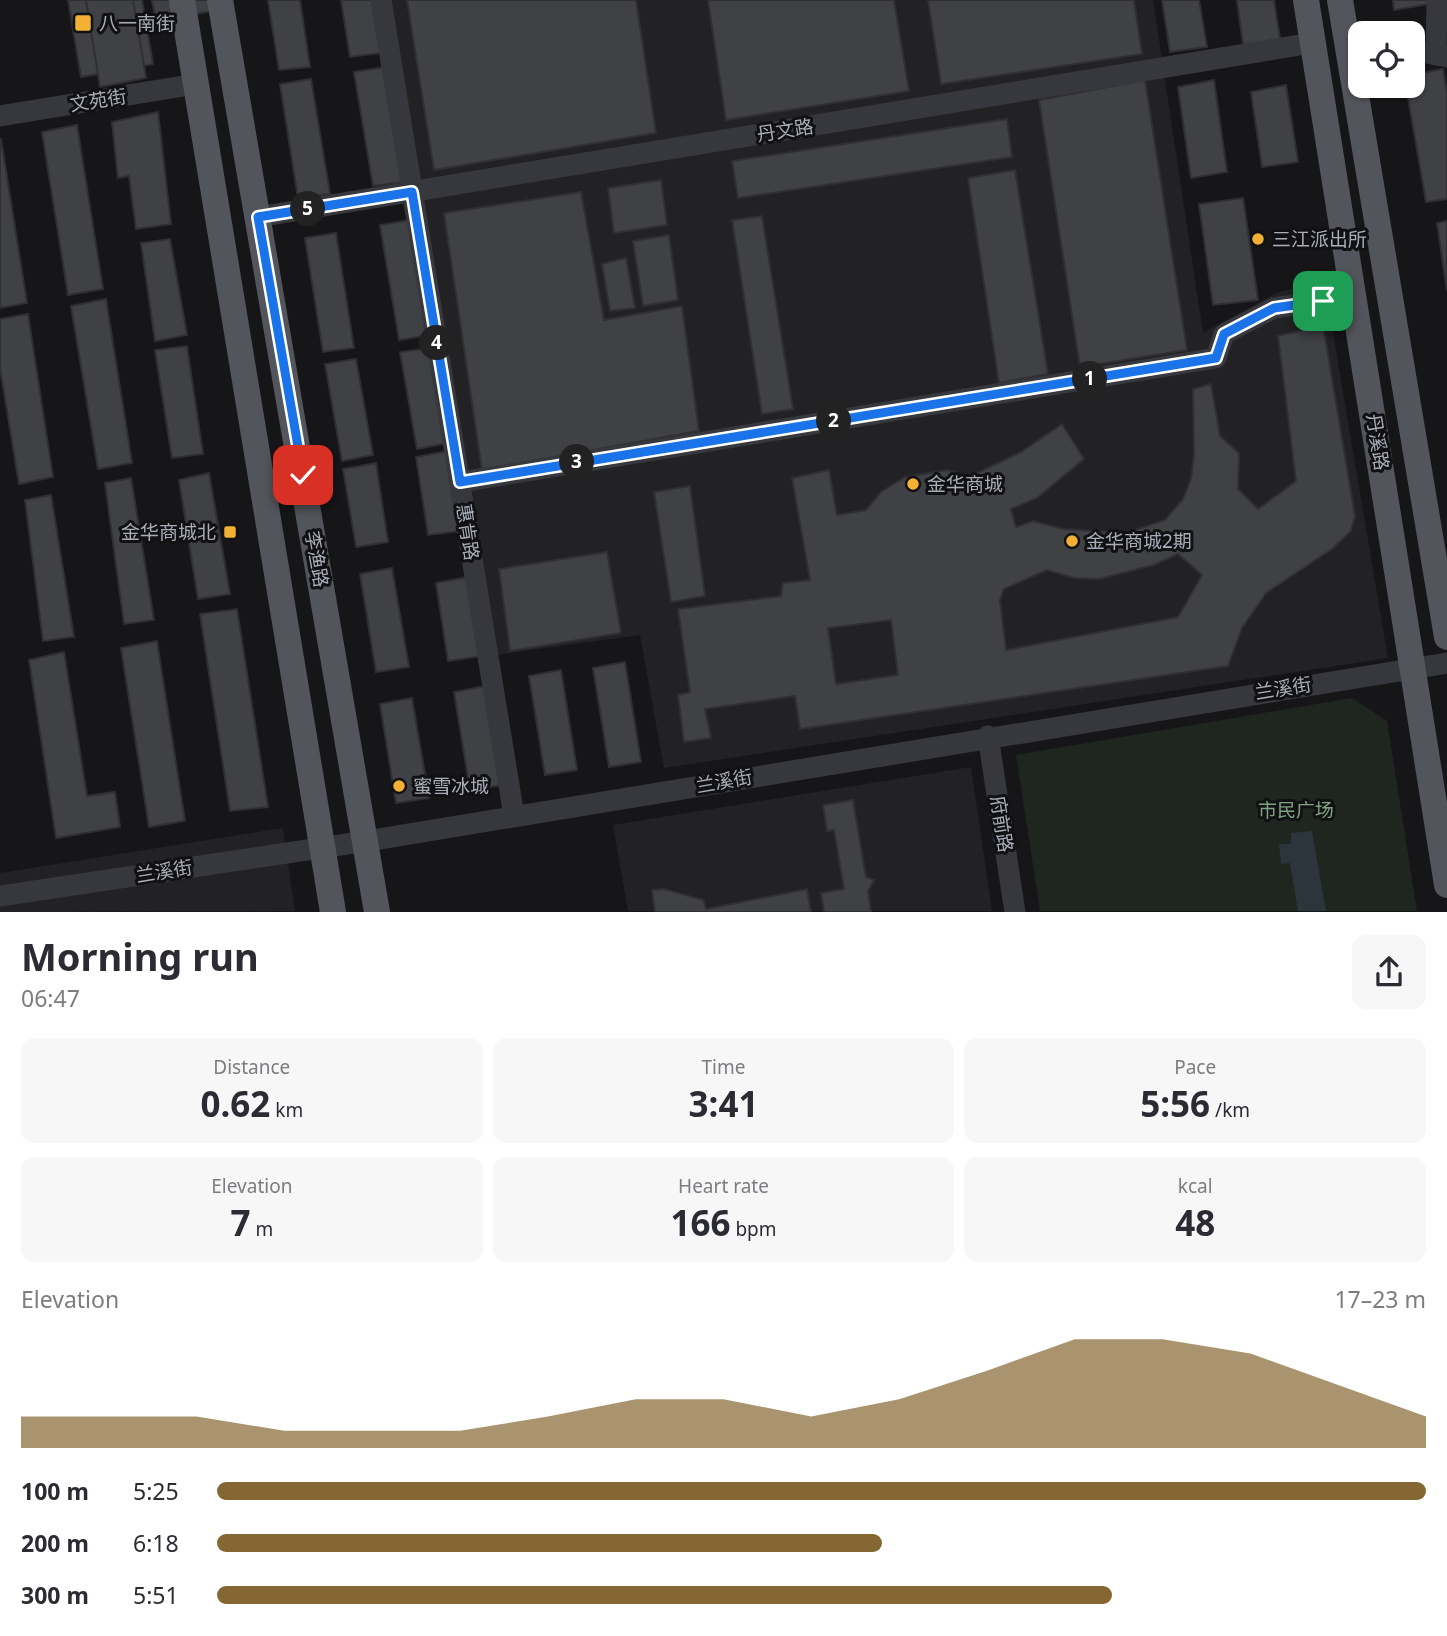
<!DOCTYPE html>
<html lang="en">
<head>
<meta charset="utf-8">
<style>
  body { margin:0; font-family:"Noto Sans","Noto Sans SC",sans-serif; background:#f7f7f7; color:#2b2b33; height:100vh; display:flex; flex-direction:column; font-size:26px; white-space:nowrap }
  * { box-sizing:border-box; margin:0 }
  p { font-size:23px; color:#7c7c81 }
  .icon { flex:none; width:38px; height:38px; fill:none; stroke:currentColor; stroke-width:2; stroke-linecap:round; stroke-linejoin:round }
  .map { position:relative; height:912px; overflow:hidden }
  .sheet { display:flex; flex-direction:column; background:#fff; flex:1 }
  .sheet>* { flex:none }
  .tools { position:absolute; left:1348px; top:21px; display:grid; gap:14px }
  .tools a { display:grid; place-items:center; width:77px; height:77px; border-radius:14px; background:#fff; box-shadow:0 2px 5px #0004; font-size:35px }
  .pin { position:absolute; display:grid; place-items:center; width:60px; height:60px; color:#fff; margin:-30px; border-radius:14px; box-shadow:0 4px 10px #0006 }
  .km { position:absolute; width:35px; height:35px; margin:-18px; border-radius:50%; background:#222; color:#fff; font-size:19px; line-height:35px; text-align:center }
  .round { display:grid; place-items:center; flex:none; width:74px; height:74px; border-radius:14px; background:#f7f7f7 }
  .overview { display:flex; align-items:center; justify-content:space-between; height:119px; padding:0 21px }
  h1 { font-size:38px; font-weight:700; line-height:52px }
  .metrics { display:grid; grid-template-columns:repeat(3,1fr); gap:10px; height:119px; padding:7px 21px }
  .metrics div { display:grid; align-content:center; border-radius:14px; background:#f7f7f7; text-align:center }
  .metrics b { font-size:35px; font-weight:700 }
  .metrics small { font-size:19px; font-weight:400 }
  .metrics p { font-size:19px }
  .chart { height:196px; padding:14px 21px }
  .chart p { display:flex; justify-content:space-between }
  .chart svg { width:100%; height:126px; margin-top:7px; fill:#856733; opacity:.7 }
  ul { padding:0 21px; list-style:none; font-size:23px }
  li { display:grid; grid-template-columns:112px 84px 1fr; align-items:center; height:52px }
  li i { height:18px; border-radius:9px; background:#856733 }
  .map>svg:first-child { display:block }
  .built { fill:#222225 }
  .green { fill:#1e261f }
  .water { fill:#2c353c }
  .building { fill:#404145; stroke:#303034; stroke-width:2; fill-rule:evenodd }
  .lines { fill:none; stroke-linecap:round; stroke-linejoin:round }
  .minor { stroke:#37383d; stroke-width:21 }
  .major { stroke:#53555c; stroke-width:26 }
  .route-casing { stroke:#fff; stroke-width:14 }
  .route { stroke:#1a73e8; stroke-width:9 }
  .poi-dot { fill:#f2b134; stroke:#111113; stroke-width:2.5 }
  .labels { text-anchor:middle; stroke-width:6; stroke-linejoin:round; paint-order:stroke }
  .poi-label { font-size:19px; fill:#a8adb8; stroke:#111113; text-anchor:start }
  .street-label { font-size:19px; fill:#a8adb8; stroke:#111113 }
  .park-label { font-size:19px; fill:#7fa381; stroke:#111113 }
</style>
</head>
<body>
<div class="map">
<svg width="1447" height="912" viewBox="0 0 1447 912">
  <rect width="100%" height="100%" fill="#161618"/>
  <g class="built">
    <polygon points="389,0 1153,0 1203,333 1276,293 1324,280 1388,658 664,768 640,635 496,655"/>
    <polygon points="971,767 992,911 628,911 613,825"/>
    <polygon points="283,828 295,911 0,912 0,873"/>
  </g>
  <polygon class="green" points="1352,698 1387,721 1417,911 1040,911 1016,755"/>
  <polygon class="water" points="1312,831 1326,911 1298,911 1290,863 1281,864 1279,844 1291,844 1291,833"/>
  <g class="building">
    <polygon points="68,0 90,0 98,53 131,47 122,0 142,0 153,64 81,77"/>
    <polygon points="86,0 133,0 146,78 100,87"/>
    <polygon points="152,0 210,0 212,11 156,21"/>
    <polygon points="268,0 300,0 310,67 279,70"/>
    <polygon points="341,0 372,0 381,53 350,57"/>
    <polygon points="407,0 636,0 656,133 434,170"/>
    <polygon points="708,0 894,0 909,91 726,120"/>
    <polygon points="928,0 1134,0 1142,54 941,84"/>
    <polygon points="1162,0 1199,0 1207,47 1170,52"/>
    <polygon points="1237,0 1274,0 1280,39 1243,45"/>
    <polygon points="1393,0 1429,0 1429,4 1394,10"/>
    <polygon points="385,67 404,182 373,186 354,72"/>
    <polygon points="1443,69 1447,93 1447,199 1426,202 1406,86 1412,86 1412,75"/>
    <polygon points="311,79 330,194 298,198 280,84"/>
    <polygon points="1145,80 1187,350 1080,367 1039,100"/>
    <polygon points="1214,80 1227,172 1191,178 1178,87"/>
    <polygon points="1286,85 1298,162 1262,167 1251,92"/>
    <polygon points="158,112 171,224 136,229 129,176 118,178 112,122"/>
    <polygon points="1007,119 1012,157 738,198 732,161"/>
    <polygon points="77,125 103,289 68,295 42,132"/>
    <polygon points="1,139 27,303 0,308 0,139"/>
    <polygon points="1015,170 1048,374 999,383 968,178"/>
    <polygon points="661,180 667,225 614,233 608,188"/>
    <polygon points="581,192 604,320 682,306 699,431 482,470 444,213"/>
    <polygon points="1243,198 1258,300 1213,305 1199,204"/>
    <polygon points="762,216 793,409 762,414 732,220"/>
    <polygon points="411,220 430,335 399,340 380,225"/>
    <polygon points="1447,221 1447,291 1437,223"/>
    <polygon points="336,233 354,348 323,352 305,238"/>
    <polygon points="669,235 678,300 643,306 633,241"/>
    <polygon points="170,239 187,335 155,341 141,243"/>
    <polygon points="626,258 635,308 610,311 602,264"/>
    <polygon points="106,299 132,463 98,469 71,306"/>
    <polygon points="28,314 53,477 19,484 0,368 0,319"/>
    <path d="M1323,325L1355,516L1351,531L1332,549L1266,593L1242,628L1228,666L800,729L795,696L705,709L711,738L684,742L678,695L690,692L678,609L781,596L783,583L810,580L792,478L829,470L837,515L866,510L881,492L905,477L947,470L969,477L1021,452L1062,424L1084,459L1037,498L1011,509L1016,527L1033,521L1063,529L1126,533L1165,520L1183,499L1191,479L1194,454L1193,389L1211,384L1220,436L1239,453L1238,489L1258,509L1296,481L1278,336ZM1178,554L1202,575L1178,617L1006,650L1000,600L1004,589L1047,570L1074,578L1099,579L1154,565ZM891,620L898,675L836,684L828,628Z"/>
    <polygon points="187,346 203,454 172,458 155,350"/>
    <polygon points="431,348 448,443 417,449 400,352"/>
    <polygon points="356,359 373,455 342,461 325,364"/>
    <polygon points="448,451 461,531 428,535 416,457"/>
    <polygon points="376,463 388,542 356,547 343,469"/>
    <polygon points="209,473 230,594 198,599 179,480"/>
    <polygon points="131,478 154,620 124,624 105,483"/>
    <polygon points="690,486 705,596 671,602 654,492"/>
    <polygon points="51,495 74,637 43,641 25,500"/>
    <polygon points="607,552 621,633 510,651 499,569"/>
    <polygon points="392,568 409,667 376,672 360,574"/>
    <polygon points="468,577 481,656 448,661 436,583"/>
    <polygon points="237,609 268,807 230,811 200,614"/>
    <polygon points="157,641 185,821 149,827 121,648"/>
    <polygon points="64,652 87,796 115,792 120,827 56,838 29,660"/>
    <polygon points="625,662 641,762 609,767 593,668"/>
    <polygon points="561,670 577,770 545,775 529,676"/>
    <polygon points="486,686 502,785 470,790 454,692"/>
    <polygon points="412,698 429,798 396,803 380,704"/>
    <polygon points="853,800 866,877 874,880 868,891 871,912 824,912 821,893 844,889 834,830 827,831 823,805"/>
    <polygon points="664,889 703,900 706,909 807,889 811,912 655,912 652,890"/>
  </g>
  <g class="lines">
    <g class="minor">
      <polyline points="381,0 514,816"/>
      <polyline points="1412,50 1447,57"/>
      <polyline points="1436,55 1437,0"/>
      <polyline points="0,116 196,84"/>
      <polyline points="258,217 1312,43"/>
      <polyline points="460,482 1216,358 1224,334 1274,308 1355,296"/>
      <polyline points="988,736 1015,912"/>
      <polyline points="0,896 367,841 1447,663"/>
    </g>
    <g class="major">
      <polyline points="182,0 333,912"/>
      <polyline points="220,0 377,912"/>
      <polyline points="1306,0 1447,885"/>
      <polyline points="1340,0 1447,637"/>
    </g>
  </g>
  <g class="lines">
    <defs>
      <polyline id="route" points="303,475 258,217 412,192 460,482 1216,358 1224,334 1274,308 1323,301"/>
    </defs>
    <use href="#route" class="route-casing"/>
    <use href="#route" class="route"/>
  </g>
  <g class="poi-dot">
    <rect x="74" y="14" width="18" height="18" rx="3.5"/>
    <circle cx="1258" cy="239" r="7"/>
    <circle cx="913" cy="484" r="7"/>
    <rect x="223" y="525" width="14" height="14" rx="3.5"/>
    <circle cx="1072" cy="541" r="7"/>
    <circle cx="399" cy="786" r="7"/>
  </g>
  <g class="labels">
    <g class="poi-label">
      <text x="99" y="30">八一南街</text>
      <text x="1272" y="246">三江派出所</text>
      <text x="927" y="491">金华商城</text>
      <text x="216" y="539" text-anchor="end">金华商城北</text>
      <text x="1086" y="548">金华商城2期</text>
      <text x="413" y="793">蜜雪冰城</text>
    </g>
    <g class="street-label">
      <text transform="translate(98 100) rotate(-9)" y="7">文苑街</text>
      <text transform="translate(785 130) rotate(-9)" y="7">丹文路</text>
      <text transform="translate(1378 442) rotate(81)" y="7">丹溪路</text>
      <text transform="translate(468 532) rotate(81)" y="7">惠肯路</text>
      <text transform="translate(317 559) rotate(80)" y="7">李渔路</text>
      <text transform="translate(1283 688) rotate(-9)" y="7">兰溪街</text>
      <text transform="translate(724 781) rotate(-10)" y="7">兰溪街</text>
      <text transform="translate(1002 824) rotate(81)" y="7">府前路</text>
      <text transform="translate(164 871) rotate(-9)" y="7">兰溪街</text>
    </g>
    <g class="park-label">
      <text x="1296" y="817">市民广场</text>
    </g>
  </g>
</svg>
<div class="tools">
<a><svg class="icon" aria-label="locate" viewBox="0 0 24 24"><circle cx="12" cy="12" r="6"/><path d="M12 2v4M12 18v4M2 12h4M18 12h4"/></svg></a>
</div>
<div class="pin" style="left:1323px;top:301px;background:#1e9e55"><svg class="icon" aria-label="arrive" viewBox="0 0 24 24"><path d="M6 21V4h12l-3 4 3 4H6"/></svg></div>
<div class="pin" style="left:303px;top:475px;background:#d93025"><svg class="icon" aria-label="check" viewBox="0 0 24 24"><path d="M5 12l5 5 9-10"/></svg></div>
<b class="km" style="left:1090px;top:379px">1</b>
<b class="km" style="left:834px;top:421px">2</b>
<b class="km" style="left:577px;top:462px">3</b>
<b class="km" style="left:437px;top:343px">4</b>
<b class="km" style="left:308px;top:209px">5</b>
</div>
<section class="sheet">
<div class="overview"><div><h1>Morning run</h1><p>06:47</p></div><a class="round"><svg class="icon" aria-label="share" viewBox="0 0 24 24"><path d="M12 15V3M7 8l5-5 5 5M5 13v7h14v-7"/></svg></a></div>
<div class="metrics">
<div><p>Distance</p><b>0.62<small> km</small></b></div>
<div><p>Time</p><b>3:41</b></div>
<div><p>Pace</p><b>5:56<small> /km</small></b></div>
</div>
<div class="metrics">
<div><p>Elevation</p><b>7<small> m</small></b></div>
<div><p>Heart rate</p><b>166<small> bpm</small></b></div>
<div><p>kcal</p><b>48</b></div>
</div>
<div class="chart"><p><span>Elevation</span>17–23 m</p>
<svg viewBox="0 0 160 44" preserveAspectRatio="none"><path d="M0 44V33L10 33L20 33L30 38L40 38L50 38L60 33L70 27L80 27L90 33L100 27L110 17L120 6L130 6L140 11L150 22L160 33V44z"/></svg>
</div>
<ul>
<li><b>100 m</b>5:25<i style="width:100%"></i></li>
<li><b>200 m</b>6:18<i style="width:55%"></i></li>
<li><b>300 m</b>5:51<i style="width:74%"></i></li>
</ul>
</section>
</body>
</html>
